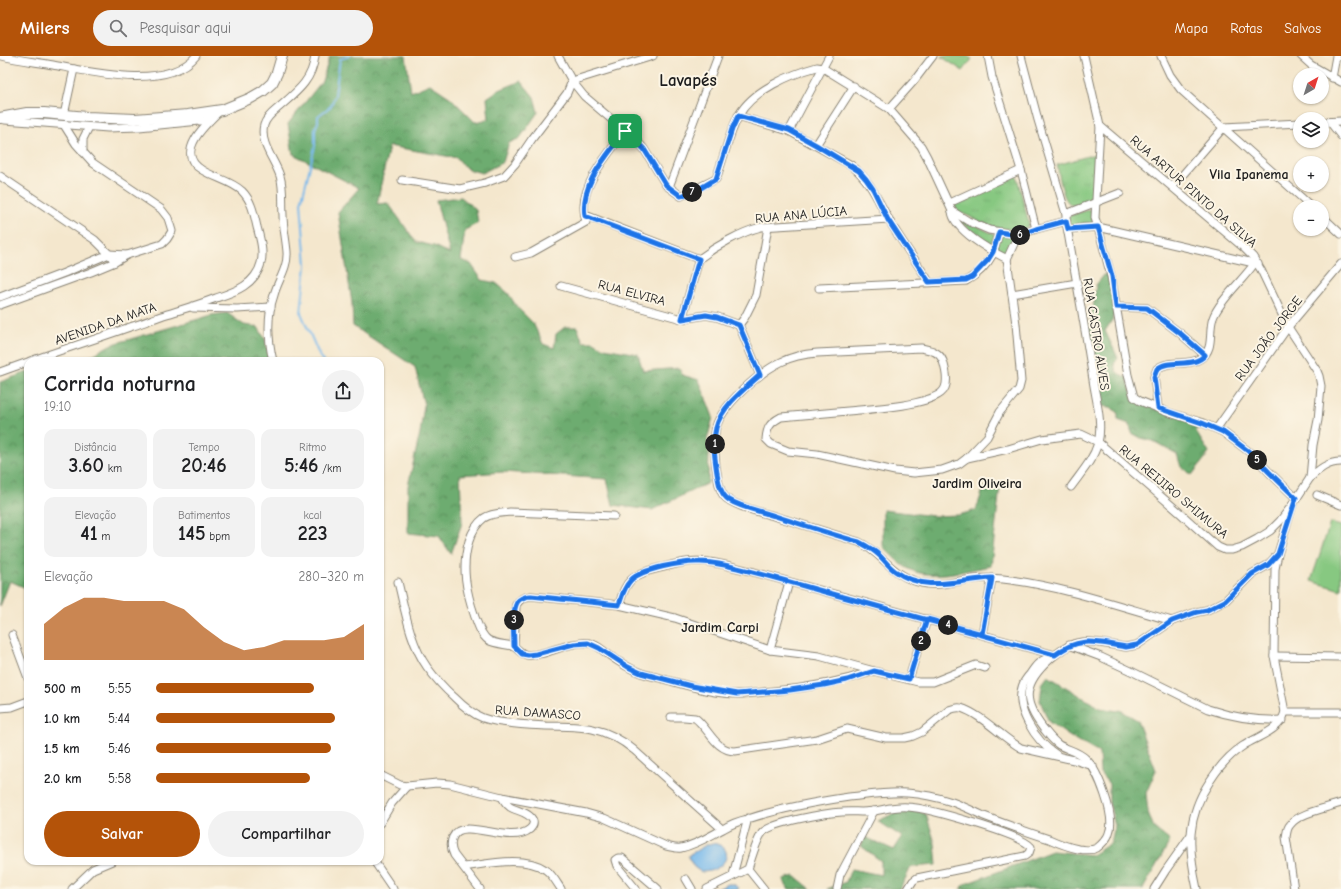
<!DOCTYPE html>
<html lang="pt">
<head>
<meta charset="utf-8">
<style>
  body { margin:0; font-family:"Comic Neue",sans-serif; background:#f2f2f2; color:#202124; height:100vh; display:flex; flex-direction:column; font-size:15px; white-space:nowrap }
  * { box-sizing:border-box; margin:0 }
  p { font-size:13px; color:#757577 }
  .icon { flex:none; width:22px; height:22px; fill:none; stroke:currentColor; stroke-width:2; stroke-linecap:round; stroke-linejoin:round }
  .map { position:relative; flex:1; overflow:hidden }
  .panel { position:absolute; left:24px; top:301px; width:360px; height:508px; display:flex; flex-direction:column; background:#fff; border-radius:12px; box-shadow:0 1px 3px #0004 }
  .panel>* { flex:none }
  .needle { width:26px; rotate:39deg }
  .controls { position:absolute; left:1293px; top:12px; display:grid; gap:8px }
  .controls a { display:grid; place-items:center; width:36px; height:36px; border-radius:50%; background:#fff; box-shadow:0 1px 3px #0004; font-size:20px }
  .pin { position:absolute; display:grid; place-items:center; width:34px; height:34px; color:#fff; margin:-17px; border-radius:8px; box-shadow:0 2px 6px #0006 }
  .km { position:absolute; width:20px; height:20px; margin:-10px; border-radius:50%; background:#222; color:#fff; font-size:11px; line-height:20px; text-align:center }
  .round { display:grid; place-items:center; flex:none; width:42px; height:42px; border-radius:21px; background:#f2f2f2 }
  .overview { display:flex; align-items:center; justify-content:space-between; height:68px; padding:0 20px }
  h1 { font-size:22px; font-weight:800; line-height:30px }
  .stats { display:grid; grid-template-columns:repeat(3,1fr); gap:6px; height:68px; padding:4px 20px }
  .stats div { display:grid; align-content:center; border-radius:10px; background:#f2f2f2; text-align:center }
  .stats b { font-size:20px; font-weight:800 }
  .stats small { font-size:11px; font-weight:400 }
  .stats p { font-size:11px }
  .chart { height:112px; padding:8px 20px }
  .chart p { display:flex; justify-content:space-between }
  .chart svg { width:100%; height:72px; margin-top:4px; fill:#b45309; opacity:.7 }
  .action { display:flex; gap:8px; margin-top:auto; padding:8px 20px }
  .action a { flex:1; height:46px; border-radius:24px; background:#b45309; color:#fff; font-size:16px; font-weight:800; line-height:46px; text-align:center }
  .action a+a { background:#f2f2f2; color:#202124 }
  ul { padding:0 20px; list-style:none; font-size:13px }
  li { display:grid; grid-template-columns:64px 48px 1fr; align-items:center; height:30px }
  li i { height:10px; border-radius:5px; background:#b45309 }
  header { display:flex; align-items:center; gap:24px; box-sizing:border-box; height:56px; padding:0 20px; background:#b45309; color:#fff }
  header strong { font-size:19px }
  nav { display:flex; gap:22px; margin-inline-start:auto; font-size:14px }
  .search { width:280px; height:36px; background:#f2f2f2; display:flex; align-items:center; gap:10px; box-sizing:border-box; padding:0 14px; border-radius:22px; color:#757577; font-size:15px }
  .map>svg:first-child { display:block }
  .grass { fill:url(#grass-tufts); stroke:#52724e }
  .forest { fill:url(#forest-crowns); stroke:#446446 }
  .pitch { fill:#87c881; stroke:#52724e }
  .water { fill:#77b9ec; stroke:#4a6a84 }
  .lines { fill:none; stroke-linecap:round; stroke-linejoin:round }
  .stream { stroke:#77b9ec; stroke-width:2 }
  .minor-casing { stroke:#888274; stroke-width:9 }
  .secondary-casing { stroke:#888274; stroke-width:12 }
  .minor { stroke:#fff; stroke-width:7 }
  .secondary { stroke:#fff; stroke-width:10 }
  .route-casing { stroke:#fff; stroke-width:8 }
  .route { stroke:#1a73e8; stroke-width:5 }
  .labels { text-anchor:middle; stroke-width:4; stroke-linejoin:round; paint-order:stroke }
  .street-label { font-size:13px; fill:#1c1c1c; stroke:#fcf5e5 }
  .neighbourhood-label { font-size:14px; font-weight:bold; fill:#1c1c1c; stroke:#fcf5e5 }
  .district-label { font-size:17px; font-weight:bold; fill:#1c1c1c; stroke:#fcf5e5 }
</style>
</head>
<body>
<header>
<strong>Milers</strong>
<div class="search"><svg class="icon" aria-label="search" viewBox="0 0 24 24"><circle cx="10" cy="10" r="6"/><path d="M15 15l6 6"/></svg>Pesquisar aqui</div>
<nav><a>Mapa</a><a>Rotas</a><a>Salvos</a></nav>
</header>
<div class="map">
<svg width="1341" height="833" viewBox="0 0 1341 833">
  <defs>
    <pattern id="grass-tufts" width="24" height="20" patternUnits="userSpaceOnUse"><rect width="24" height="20" fill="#87c881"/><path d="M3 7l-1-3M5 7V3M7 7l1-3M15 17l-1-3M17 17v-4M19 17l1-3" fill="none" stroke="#74ab6f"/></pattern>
    <pattern id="forest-crowns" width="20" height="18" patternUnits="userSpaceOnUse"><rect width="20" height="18" fill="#6dac6f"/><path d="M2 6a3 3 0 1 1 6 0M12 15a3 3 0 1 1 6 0" fill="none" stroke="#598b5a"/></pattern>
  </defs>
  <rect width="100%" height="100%" fill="#fcf5e5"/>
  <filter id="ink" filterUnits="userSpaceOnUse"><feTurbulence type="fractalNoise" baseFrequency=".025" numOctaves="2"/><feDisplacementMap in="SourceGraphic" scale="8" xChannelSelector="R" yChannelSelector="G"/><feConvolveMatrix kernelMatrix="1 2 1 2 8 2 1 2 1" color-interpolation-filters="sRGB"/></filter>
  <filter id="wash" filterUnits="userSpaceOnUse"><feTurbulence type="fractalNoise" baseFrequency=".012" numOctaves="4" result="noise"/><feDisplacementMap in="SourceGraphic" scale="16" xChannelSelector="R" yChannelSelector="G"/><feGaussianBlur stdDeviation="0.9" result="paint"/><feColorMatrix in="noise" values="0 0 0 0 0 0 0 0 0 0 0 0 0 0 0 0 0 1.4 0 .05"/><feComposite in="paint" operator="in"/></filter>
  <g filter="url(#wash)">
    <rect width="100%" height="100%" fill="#f4e7cd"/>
    <g class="grass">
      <path d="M1095,98L1093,140C1064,168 1062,131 1057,109Z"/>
      <polygon points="1015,119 1017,121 1029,168 1028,170 1022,174 998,172 985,168 956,154 955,149 958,146"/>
      <path d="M1088,154H1092V162L1094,167C1085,166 1078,170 1070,170L1068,160Z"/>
      <polygon points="958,160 995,179 992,184 993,191 959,165"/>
      <polygon points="1002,179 1016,180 1007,198 1005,198 999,195 996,192"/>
    </g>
    <g class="forest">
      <polygon points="330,0 406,0 411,36 430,28 451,42 475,66 489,63 487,42 497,35 521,25 534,41 538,56 520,82 509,87 503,106 482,117 467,113 457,102 389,90 377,148 388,147 416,186 434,190 450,198 436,144 461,141 476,154 478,167 465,174 461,204 471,208 482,224 496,227 508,237 517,251 533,267 543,288 554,292 556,278 565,271 577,271 583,286 594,286 604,292 638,298 643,315 680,312 682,319 699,324 713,361 707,384 709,398 708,427 652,454 613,449 607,423 503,416 460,419 462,467 451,498 439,480 408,477 408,430 420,377 424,349 415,311 353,270 352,247 338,156 359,132 293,98 288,68 322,25"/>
      <polygon points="1108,218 1116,258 1105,275 1118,302 1114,308 1116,315 1123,321 1127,321 1132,339 1198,368 1196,376 1209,397 1192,419 1181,411 1177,398 1153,385 1141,382 1132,377 1129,368 1118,364 1118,358 1111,351 1102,350 1089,270 1092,260 1096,229 1104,219"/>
      <polygon points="227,257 244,269 258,271 265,283 270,305 82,305 110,289 212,259"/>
      <polygon points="28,316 28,533 10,525 0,550 0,326"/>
      <path d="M984,431H1000L991,510C967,514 931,525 909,513C899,508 891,498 883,491V454L934,460L959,459L976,454Z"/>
      <polygon points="1048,620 1100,652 1117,655 1120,654 1139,665 1138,667 1156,714 1146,737 1148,756 1154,772 1170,785 1143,833 960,833 965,828 1000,815 1052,795 1092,799 1111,787 1115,769 1109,747 1109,728 1100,717 1099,697 1069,680 1049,666 1040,645 1042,628"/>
      <polygon points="913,753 926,758 935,787 937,809 911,811 900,833 827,833 846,826 851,813 881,819 881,805 861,790 865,781 894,794 902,781 878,765 901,754"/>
      <polygon points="795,820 811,833 788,833 783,823"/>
    </g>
    <g class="pitch">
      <polygon points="942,0 967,0 972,3 963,15 942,1"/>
      <polygon points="1330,467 1341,470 1341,534 1311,525"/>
    </g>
    <g class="water">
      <path d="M712,787C737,790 727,816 701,816L694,811L688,801L690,798C698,795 703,789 712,787Z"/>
      <polygon points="727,828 734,828 739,833 718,833"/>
    </g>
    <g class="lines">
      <g class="stream">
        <polyline points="323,305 320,301 301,257 306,209 301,147 315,90 315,73 318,66 318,60 331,50 335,39 340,3 350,0"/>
        <polyline points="380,409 380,414"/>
      </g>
    </g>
  </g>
  <g filter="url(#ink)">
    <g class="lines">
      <defs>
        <g id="minor">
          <path d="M2,0C18,4 36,6 53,9C91,16 167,35 196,0"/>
          <path d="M558,0L572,25L584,40L637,85L644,93L666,129L681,140L716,123C724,102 728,79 739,59C753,34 791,18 817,11L823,12L889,53L921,90L927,101L952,155L968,165L989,174L1018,179L1036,173L1066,165C1075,218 1085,271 1093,324C1096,344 1103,367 1098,387C1093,404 1081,417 1071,431"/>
          <polyline points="988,0 992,21 1021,114 1036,173"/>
          <polyline points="1021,0 1038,64 1066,158 1066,165"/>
          <polyline points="1084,0 1100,70 1095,162 1098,171 1111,220 1128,319 1134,341 1140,345 1167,356 1203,367 1223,376 1252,398 1269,416 1296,442"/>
          <polyline points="1161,0 1170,19 1181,34 1312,151"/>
          <polyline points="1301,0 1311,9 1341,26"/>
          <polyline points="1332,22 1336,0"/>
          <polyline points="889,53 914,25 933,0"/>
          <polyline points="64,59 74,13"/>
          <path d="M738,60L789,75L851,109C871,125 877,143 889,164C901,185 916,205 929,226"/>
          <polyline points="5,64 108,72 139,71 210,64"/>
          <polyline points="1322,66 1341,65"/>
          <polyline points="1330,66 1341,80"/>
          <path d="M1100,70L1243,191L1253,201L1261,214L1288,271L1317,315L1319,320L1321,330L1318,364L1313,389L1310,422L1293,448L1278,498L1275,513L1274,600L1285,656C1280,675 1258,680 1243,690C1229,699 1219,711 1210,725C1186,761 1188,792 1197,833"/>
          <polyline points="1224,71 1300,67"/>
          <polyline points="789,75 829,0"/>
          <polyline points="816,89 854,30"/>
          <polyline points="83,96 83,83 89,71"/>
          <polyline points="0,120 95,184 109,198 115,206"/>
          <polyline points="402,124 460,133 485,127 504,120 515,108 532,83 567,37 572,25 653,0"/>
          <polyline points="1173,130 1224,71"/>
          <polyline points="669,131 718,0"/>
          <polyline points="949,147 1021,114"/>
          <path d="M952,155C953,174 991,195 1007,203"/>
          <polyline points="1066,158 1120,137"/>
          <polyline points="585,159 699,203"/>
          <polyline points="1322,160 1341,178"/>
          <polyline points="1068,173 1098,171 1258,208"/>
          <path d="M515,201L531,197L586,166C585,161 584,156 584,151C584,124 610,96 625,75"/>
          <path d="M699,203C716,190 741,176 761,171L889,163"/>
          <polyline points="1007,203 1018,179"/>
          <polyline points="561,230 682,263 706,259 717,261 739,269"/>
          <path d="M819,232L966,225C977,219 987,209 993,198C995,192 997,183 999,176"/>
          <polyline points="1012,238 1077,227"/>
          <polyline points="0,241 64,217 109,198 127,199"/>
          <polyline points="0,249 91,216 115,206 127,199 162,188 167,183 172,175 168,162 161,153 93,107 76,88 64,69"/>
          <polyline points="1116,251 1147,252 1181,278 1205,299"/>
          <polyline points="193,252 237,253 271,251"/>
          <polyline points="682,263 699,203"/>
          <path d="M30,305C64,293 99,282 133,270C143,267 152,263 161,260C180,254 198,249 216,242C225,239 235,236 244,230C252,225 259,216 261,207C264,196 260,182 257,171C254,158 252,145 242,135C231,125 215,122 202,114C173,97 207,67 221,54"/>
          <path d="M273,305C268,284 267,259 274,239C278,224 288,212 287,196C286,183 283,171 283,159C282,146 284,133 280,120C275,104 259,87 264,69C266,62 272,57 277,53C295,37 312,26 315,0"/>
          <polyline points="0,316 28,306"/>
          <polyline points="760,319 739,269 745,261 756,239 768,171"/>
          <path d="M1158,352L1154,321L1157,313C1169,303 1188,311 1201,302C1215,293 1208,275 1213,262C1219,245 1243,224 1254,208"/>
          <polyline points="1217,372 1288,271 1341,208"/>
          <polyline points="967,402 987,381 1000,356 1019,333 1021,325 1016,268 1007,203"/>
          <path d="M1310,422C1319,413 1328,406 1341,406"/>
          <polyline points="1317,439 1341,449"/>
          <path d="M614,460L510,456C501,457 491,457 484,462C476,468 472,476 469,485C461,511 466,535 475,561C478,569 481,579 488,584C495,588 504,588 512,590C517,591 520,598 527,599C545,601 569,584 589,587C597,588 603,595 609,599C619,606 630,613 641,617C649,620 658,621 667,624C689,630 714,638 738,638C750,638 762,636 774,635C808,632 841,626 874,615"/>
          <path d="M398,526C405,554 410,587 427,611C435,622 444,632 454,641C462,649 472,658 483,662C500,668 527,669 546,670C582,670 605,670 634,694L722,773"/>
          <path d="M619,549C622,540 624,530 631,524C638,517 650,514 659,512C668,510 678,507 687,506C710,503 732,511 754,516L1055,599"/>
          <path d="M1172,565C1116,549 1061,530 1003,523C993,522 983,522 973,523C956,525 939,531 922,527C892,521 884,498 859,486C832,478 805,469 777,461C764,457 732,450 724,440C718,433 718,420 716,411C715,398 713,384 716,371C723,348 760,316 781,306C793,300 805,298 817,297L921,292C930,294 939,295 943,305C946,315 950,330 941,337C924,350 870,353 848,355C825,357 803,359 781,361C770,367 767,371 766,383L771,388L788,395L817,398L895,415L914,417L942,414L959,408L967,402L1008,393L1042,383L1081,378L1098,386L1179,456L1210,484L1218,491L1225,494H1232L1242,491L1257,483L1270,475L1280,465L1293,448"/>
          <polyline points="982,578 992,522"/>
          <polyline points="12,579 28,622"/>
          <path d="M1069,589L1101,601L1131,615L1208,653C1232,661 1257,665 1283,664"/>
          <path d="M514,590L516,549C520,543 523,541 531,540L619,549L675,562L770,594L819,600L874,615L918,626H933L976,609L985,612"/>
          <polyline points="770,594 789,526"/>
          <polyline points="1274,600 1341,601"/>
          <path d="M1050,601C1039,605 1036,609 1030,618C1028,620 1026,623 1024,626C1012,651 1036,686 1057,699"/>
          <polyline points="909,623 927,563"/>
          <polyline points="0,652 12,651 28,645"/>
          <polyline points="1285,656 1341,656"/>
          <path d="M671,661H684L695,662C708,671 715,695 735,695L817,683L847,673L886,682H904L913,680L922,676L949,654C954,652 957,651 961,652C981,658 1003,682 1021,692L1074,704L1093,710"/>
          <path d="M380,719L400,729L407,730L437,727L450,728L502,741L586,757L604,762L666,790C671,791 676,793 681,792C696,789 710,780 723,773C731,768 739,765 748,763C781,752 815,746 849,741C868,739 887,736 907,737C922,738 937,741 952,746C963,750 973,755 984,760C1005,768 1027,776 1049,783C1058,787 1068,791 1078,793C1084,794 1091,795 1097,792C1101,789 1108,782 1109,777C1116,761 1098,714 1086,703C1078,695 1068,694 1059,689C1052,684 1048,678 1043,672C1024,647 1022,631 1045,608C1077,577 1087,586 1126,591L1137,589L1172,565L1197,556L1207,554L1225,545L1252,518L1268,509L1278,498"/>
          <polyline points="380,767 392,747 407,730"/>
          <polyline points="374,805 393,833"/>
          <path d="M464,811C487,808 525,799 546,814C552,818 557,827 561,833"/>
          <polyline points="748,813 764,833"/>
          <polyline points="733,819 748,762"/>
          <polyline points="686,823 692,833"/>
          <polyline points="72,833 93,813 112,805"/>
          <path d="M480,833L454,799C448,787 452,773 467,773C484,772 515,786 530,773C532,771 534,768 533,765C530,756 516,755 510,751C506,748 504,745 502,741"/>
          <polyline points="636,833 617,810 615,804 618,802 622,802 658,833"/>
          <path d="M707,833L748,813C751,804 757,782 763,776C774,766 825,757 842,756C853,755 864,757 875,755C886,753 896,750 908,751C927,752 1021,778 1031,791L1029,797L1025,800L917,822L913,825L908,833"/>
          <polyline points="837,833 840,819 874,755"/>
          <polyline points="1154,833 1166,814 1190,780"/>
          <path d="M1294,833L1286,781C1287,776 1287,772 1290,769C1298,757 1327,752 1341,747"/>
        </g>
        <polyline id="secondary" points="0,62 27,57 44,57 87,61 135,63 188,59 222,54 251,42 263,35 272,27 277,17 282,0"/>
      </defs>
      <use href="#minor" class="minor-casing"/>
      <use href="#secondary" class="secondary-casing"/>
      <use href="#minor" class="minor"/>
      <use href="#secondary" class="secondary"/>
    </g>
  </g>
  <g class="lines" filter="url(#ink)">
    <defs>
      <path id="route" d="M625,75C608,99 580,127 585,160L699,203L682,263L706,259L717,261L739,269L760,319C744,333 721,351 716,372C712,387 715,403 717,417C719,427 720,438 729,444C742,452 760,455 775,460C803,469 831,478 859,486C867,490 874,494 880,500C885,505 889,511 895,515C925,537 958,524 992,522L982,578L927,563L909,623L874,615L847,624L824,629L790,634L737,638L691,630L641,617L628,611L599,592L588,587L574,588L536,598L528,599L522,598L514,590C514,579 511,551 519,544C523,541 527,540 531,540L619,549C622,540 624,531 631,524C641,513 684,505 700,506C715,506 730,510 745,514C769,520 794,527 818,534C897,556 976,577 1055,599C1081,579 1098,587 1126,591L1137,589L1172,565L1197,556L1207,554L1225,545L1252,518L1268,509L1278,498L1296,442L1269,416L1252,398L1223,376L1202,367L1158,352L1154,321L1157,313C1170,302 1193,313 1205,299L1181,278L1147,252L1116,251L1112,220L1098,171L1068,173L1066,165L1036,173L1018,179L999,176L993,196L988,204L972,221L966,224L929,226L888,164L873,133L866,123L859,115L816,89L789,74L738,60L732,73L716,123L699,133L681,140L666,129L644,93L625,75"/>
    </defs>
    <use href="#route" class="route-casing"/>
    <use href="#route" class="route"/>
  </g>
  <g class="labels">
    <g class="street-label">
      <text transform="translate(1194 135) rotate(41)" y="5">RUA ARTUR PINTO DA SILVA</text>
      <text transform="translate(801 158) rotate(-5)" y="5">RUA ANA LÚCIA</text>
      <text transform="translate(632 236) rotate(15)" y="5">RUA ELVIRA</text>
      <text transform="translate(105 267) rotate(-19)" y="5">AVENIDA DA MATA</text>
      <text transform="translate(1097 278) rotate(81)" y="5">RUA CASTRO ALVES</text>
      <text transform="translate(1268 282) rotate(-53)" y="5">RUA JOÃO JORGE</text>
      <text transform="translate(1174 435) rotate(40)" y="5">RUA REIJIRO SHIMURA</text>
      <text transform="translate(538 656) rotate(4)" y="5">RUA DAMASCO</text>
    </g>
    <g class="neighbourhood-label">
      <text x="1249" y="123">Vila Ipanema</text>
      <text x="977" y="432">Jardim Oliveira</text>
      <text x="720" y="576">Jardim Carpi</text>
    </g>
    <g class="district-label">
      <text x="688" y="30">Lavapés</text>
    </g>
  </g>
</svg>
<div class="controls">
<a><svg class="needle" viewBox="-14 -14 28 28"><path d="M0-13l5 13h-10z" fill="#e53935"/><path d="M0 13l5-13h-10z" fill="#757577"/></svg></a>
<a><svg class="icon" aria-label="layers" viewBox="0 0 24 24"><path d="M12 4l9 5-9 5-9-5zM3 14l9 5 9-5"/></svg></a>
<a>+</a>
<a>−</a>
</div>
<div class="pin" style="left:625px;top:75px;background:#1e9e55"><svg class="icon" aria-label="arrive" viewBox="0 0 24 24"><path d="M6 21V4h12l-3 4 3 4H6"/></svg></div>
<b class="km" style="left:715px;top:388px">1</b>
<b class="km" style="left:921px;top:585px">2</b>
<b class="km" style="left:514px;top:564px">3</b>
<b class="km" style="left:948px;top:569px">4</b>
<b class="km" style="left:1257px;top:404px">5</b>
<b class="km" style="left:1020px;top:179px">6</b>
<b class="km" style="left:692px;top:136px">7</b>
<section class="panel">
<div class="overview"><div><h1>Corrida noturna</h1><p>19:10</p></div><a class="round"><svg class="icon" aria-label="share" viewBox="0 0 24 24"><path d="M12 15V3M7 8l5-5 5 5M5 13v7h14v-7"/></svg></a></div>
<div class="stats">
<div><p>Distância</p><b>3.60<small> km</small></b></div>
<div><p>Tempo</p><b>20:46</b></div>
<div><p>Ritmo</p><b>5:46<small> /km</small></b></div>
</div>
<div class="stats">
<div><p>Elevação</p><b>41<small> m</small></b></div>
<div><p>Batimentos</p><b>145<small> bpm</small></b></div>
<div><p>kcal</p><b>223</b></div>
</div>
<div class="chart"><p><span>Elevação</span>280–320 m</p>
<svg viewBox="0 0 160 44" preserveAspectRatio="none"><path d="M0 44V22L10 12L20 6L30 6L40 8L50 8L60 8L70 13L80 24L90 33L100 38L110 36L120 32L130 32L140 32L150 30L160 22V44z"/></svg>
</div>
<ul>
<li><b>500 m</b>5:55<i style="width:76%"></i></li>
<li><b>1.0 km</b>5:44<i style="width:86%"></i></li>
<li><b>1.5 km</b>5:46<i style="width:84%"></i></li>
<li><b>2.0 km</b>5:58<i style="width:74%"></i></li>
</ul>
<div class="action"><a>Salvar</a><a>Compartilhar</a></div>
</section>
</div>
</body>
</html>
